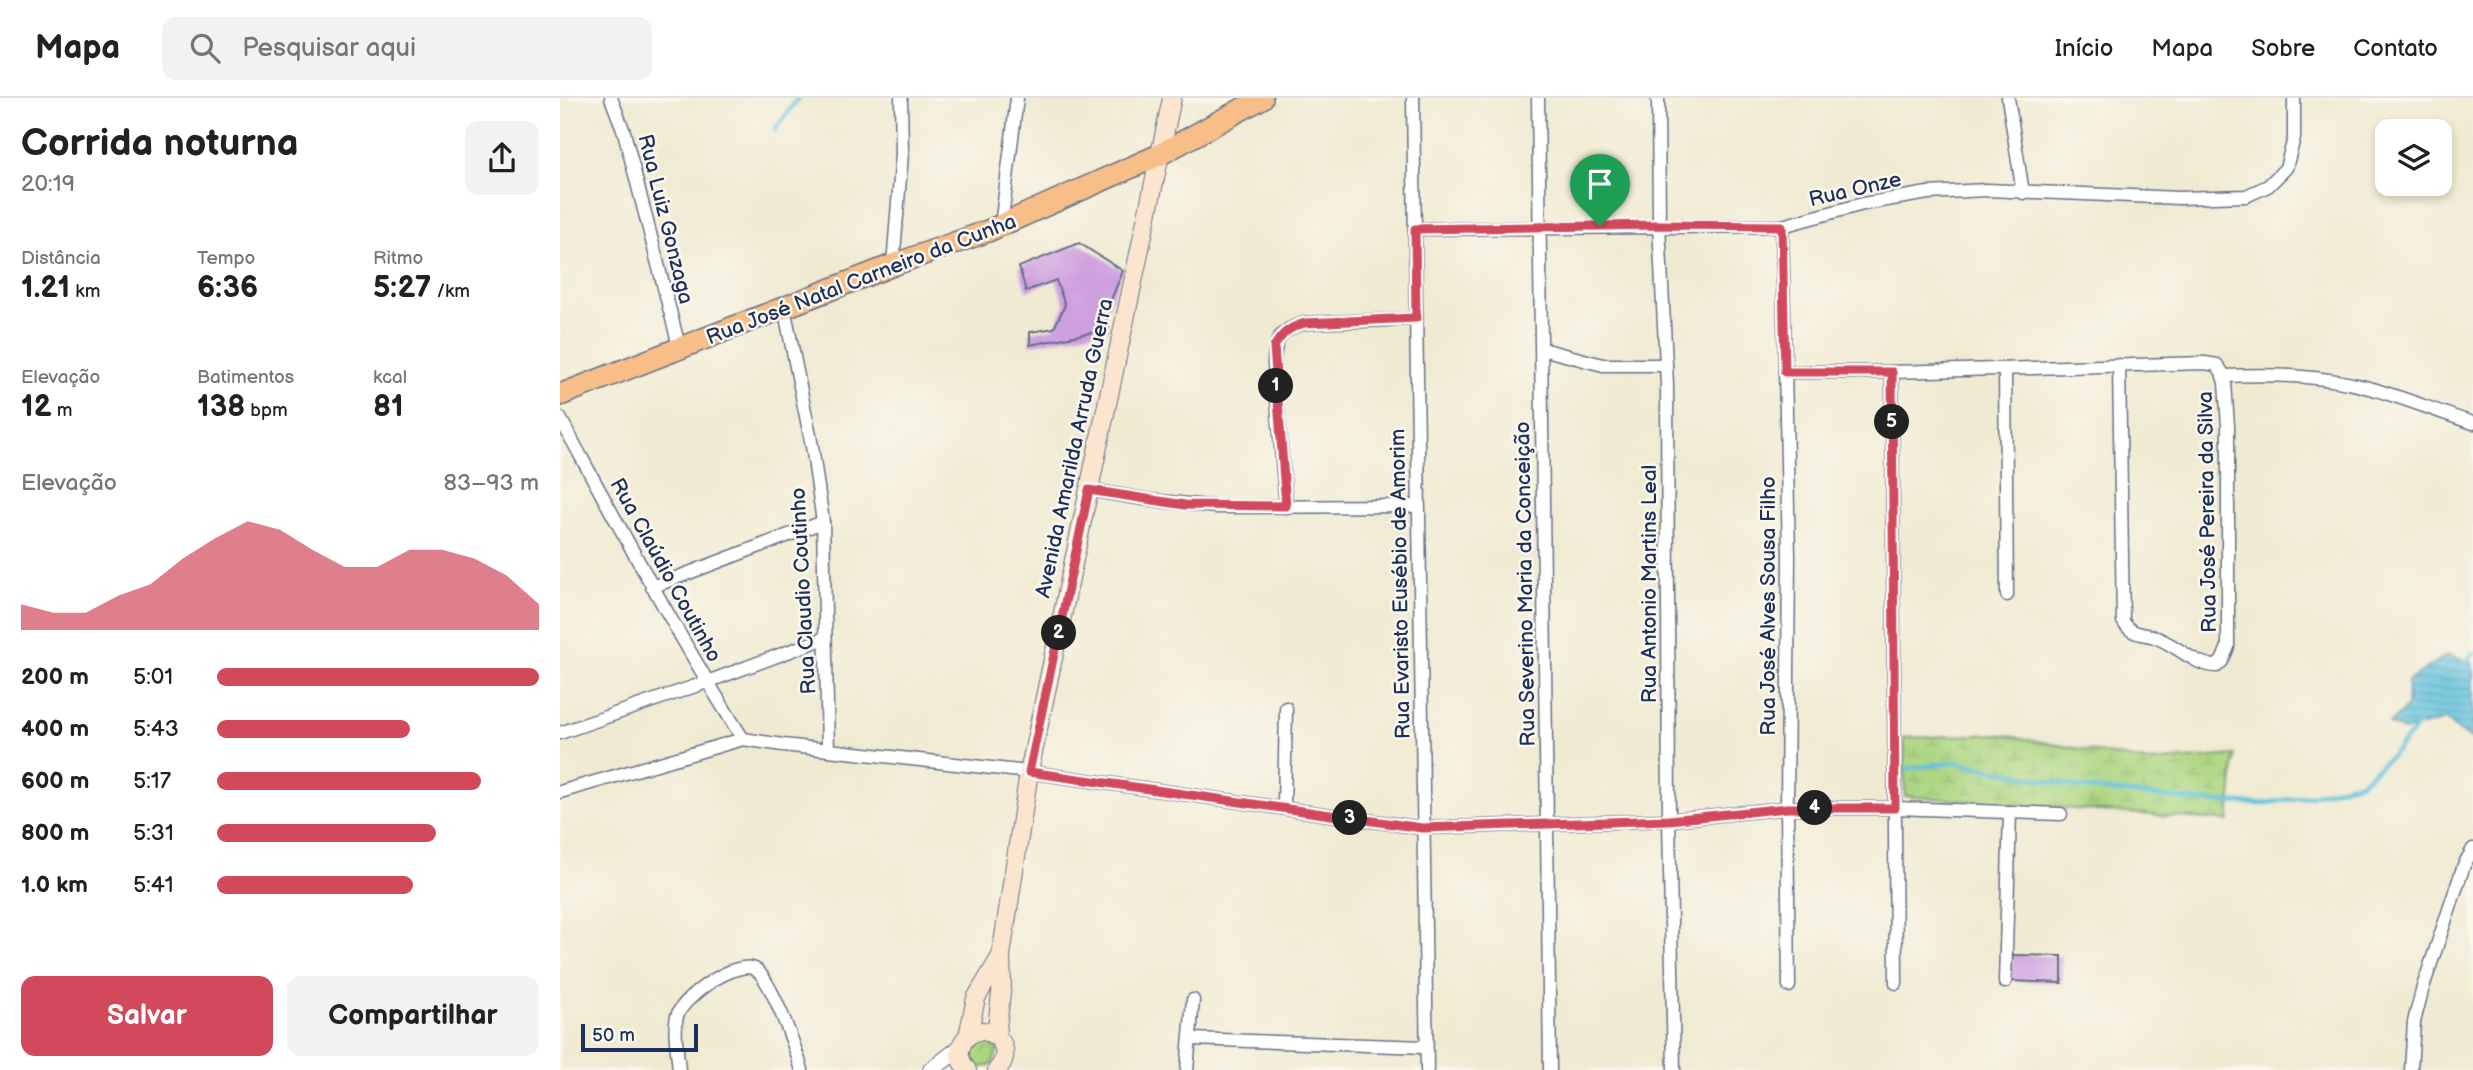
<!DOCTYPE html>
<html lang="pt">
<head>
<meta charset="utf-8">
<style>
  body { margin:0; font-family:"Balsamiq Sans",sans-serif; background:#f2f2f2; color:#202124; height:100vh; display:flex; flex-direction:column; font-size:26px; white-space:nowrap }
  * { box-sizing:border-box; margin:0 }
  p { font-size:23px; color:#757577 }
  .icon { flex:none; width:38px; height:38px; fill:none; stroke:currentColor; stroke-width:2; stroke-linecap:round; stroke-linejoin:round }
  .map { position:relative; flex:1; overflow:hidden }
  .sheet { display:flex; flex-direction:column; background:#fff; width:560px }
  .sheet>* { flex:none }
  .tools { position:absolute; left:1815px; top:21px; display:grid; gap:14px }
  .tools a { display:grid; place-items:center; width:77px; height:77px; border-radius:14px; background:#fff; box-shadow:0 4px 10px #0003; font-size:35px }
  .scale { position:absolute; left:21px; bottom:18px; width:117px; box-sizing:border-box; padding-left:7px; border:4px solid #1b2f5e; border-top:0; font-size:19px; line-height:24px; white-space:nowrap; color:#1b2f5e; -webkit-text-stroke:5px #fbf7ec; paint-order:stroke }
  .pin { position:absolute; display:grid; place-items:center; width:60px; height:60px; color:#fff; margin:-72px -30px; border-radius:50% 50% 50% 0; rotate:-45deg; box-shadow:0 0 7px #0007 }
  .pin .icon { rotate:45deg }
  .km { position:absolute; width:35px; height:35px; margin:-18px; border-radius:50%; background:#222; color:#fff; font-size:19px; line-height:35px; text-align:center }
  .round { display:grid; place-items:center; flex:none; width:74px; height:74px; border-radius:14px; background:#f2f2f2 }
  .summary { display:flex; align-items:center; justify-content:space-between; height:119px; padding:0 21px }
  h1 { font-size:38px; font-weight:600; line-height:52px }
  .metrics { display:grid; grid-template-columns:repeat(3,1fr); gap:10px; height:119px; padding:7px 21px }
  .metrics div { display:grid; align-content:center }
  .metrics b { font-size:30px; font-weight:600 }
  .metrics small { font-size:19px; font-weight:400 }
  .metrics p { font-size:19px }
  .chart { height:196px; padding:14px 21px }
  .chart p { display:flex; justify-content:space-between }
  .chart svg { width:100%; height:126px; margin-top:7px; fill:#d1495b; opacity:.7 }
  .button { display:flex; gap:14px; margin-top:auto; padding:14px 21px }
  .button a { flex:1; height:80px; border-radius:14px; background:#d1495b; color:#fff; font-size:28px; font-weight:600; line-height:80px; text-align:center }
  .button a+a { background:#f2f2f2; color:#202124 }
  ul { padding:0 21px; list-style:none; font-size:23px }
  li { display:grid; grid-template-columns:112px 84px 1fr; align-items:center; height:52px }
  li i { height:18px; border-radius:9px; background:#d1495b }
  header { display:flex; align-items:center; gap:42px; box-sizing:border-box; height:98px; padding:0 35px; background:#fff; border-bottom:2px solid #e0e0e0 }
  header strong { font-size:33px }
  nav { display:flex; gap:38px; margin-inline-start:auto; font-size:24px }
  .search { width:490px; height:63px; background:#f2f2f2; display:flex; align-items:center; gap:18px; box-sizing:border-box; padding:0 24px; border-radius:14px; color:#757577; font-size:26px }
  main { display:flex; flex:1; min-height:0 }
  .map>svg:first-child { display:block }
  .wetland { fill:url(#wetland-marsh); stroke:#63826f; stroke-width:2 }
  .park { fill:url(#park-crowns); stroke:#63826f; stroke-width:2 }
  .water { fill:url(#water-rules); stroke:#3c789d; stroke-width:2 }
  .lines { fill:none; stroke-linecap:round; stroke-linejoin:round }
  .stream { stroke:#5ec1dc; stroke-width:4.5 }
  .building { fill:#cfa0e0 }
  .minor-casing { stroke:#667087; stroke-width:15 }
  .tertiary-casing { stroke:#667087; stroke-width:18 }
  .secondary-casing { stroke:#667087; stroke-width:20 }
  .primary-casing { stroke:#667087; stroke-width:24 }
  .minor { stroke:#fff; stroke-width:12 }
  .tertiary { stroke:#fff; stroke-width:16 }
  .secondary { stroke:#fce5cf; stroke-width:18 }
  .primary { stroke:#f7be88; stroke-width:21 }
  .route-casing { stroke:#fff; stroke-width:14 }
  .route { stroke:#d1495b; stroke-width:9 }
  .labels { text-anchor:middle; stroke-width:5; stroke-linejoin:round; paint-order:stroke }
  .street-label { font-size:21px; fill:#1b2f5e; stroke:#fbf7ec }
</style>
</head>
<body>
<header>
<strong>Mapa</strong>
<div class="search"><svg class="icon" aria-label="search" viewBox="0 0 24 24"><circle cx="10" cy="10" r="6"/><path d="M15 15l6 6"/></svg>Pesquisar aqui</div>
<nav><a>Início</a><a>Mapa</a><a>Sobre</a><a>Contato</a></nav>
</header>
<main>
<section class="sheet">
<div class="summary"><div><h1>Corrida noturna</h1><p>20:19</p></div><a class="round"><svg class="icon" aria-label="share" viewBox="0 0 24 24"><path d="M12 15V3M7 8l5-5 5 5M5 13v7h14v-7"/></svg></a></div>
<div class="metrics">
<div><p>Distância</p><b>1.21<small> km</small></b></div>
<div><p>Tempo</p><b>6:36</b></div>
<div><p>Ritmo</p><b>5:27<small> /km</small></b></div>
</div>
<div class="metrics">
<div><p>Elevação</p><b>12<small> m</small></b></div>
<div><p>Batimentos</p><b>138<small> bpm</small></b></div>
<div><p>kcal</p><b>81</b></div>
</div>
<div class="chart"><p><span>Elevação</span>83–93 m</p>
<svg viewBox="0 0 160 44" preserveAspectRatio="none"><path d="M0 44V35L10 38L20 38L30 32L40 28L50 19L60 12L70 6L80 9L90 16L100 22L110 22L120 16L130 16L140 19L150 25L160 35V44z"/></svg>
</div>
<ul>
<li><b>200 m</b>5:01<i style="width:100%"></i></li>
<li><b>400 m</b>5:43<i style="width:60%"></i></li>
<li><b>600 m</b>5:17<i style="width:82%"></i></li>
<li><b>800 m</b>5:31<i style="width:68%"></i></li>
<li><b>1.0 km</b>5:41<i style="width:61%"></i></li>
</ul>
<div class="button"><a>Salvar</a><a>Compartilhar</a></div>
</section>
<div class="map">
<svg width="1913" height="972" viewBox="0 0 1913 972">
  <defs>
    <pattern id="wetland-marsh" width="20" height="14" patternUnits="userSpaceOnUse" patternTransform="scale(1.75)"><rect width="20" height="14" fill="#abd580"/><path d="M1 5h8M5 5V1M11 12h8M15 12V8" fill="none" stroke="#93b771"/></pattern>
    <pattern id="park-crowns" width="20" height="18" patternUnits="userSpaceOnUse" patternTransform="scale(1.75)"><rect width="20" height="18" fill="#abd580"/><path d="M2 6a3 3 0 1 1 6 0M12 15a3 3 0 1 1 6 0" fill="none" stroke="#93b771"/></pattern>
    <pattern id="water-rules" width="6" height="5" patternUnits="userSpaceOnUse" patternTransform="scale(1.75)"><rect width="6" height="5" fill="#5ec1dc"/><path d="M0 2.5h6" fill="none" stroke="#4d9db6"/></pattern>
  </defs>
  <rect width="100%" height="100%" fill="#fbf7ec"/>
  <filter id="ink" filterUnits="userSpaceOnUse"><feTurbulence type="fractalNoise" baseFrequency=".0143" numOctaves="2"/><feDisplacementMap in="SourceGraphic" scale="14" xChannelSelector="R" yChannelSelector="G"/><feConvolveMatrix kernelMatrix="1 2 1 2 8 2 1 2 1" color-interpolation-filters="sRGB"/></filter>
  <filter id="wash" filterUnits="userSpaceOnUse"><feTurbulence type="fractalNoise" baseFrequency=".00686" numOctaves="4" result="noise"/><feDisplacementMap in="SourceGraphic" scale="28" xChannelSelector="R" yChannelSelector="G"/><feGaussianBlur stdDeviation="1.57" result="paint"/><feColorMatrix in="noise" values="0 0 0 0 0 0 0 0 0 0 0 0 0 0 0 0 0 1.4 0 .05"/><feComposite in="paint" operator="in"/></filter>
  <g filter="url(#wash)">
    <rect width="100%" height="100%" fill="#f0ead2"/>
    <polygon class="wetland" points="1439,636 1589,664 1675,657 1669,723 1345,698 1344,640"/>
    <polygon class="park" points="422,937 438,952 432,967 417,970 408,964 407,945"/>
    <polygon class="water" points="1887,557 1913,565 1913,638 1911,641 1885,622 1844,633 1829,626 1847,609 1848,583"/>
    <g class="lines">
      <g class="stream">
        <polyline points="215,32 238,0"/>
        <polyline points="1904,566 1913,555"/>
        <polyline points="1344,671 1396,664 1522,690 1640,703 1701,706 1749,698 1801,684 1832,657 1859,627"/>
      </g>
    </g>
    <g id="blocks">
      <g class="building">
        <polygon points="519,145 563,173 545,216 549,231 470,247 470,234 494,230 505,207 496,182 466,193 459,169"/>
        <polygon points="1453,857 1502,858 1502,885 1451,883"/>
      </g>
    </g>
  </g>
  <g filter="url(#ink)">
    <use href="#blocks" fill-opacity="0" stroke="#667087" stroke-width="2"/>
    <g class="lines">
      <defs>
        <g id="minor">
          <polyline points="51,0 64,34 120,252"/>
          <polyline points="853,0 867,972"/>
          <polyline points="978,0 990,972"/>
          <polyline points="1098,0 1099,127 1107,287 1109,722 1114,972"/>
          <polyline points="1448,0 1463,95"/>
          <polyline points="441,128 457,0"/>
          <polyline points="1222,128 1229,458 1227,710 1229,888"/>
          <polyline points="855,131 1222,128 1303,106 1368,95 1426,92 1619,100 1686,98 1708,88 1726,70 1734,40 1734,0"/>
          <polyline points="333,167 342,55 341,0"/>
          <polyline points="224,209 252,348 263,424 268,652"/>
          <polyline points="982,251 1043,267 1106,267"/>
          <polyline points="1445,271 1447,497"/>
          <path d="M1225,274H1332L1645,265L1657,267L1662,274L1665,285L1668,328V549L1662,563L1657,568C1633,568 1615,544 1591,538C1579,535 1570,536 1563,523L1559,267"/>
          <polyline points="1332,274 1336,885"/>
          <path d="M1663,278C1712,276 1762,277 1809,290C1845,300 1878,314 1913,325"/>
          <path d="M0,320C59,428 117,537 183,641"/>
          <polyline points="529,392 590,402 657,409 858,408"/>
          <path d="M726,409L714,266C714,241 720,232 745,225L856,221"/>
          <polyline points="92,489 263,424"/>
          <polyline points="0,635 147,584 265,540"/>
          <polyline points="0,694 183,641 223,647 469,674 862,730 1109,722 1227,710 1335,710 1501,716"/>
          <polyline points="724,709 726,610"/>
          <polyline points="1445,884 1450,714"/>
          <polyline points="630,941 866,949"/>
          <path d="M119,972C118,956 113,934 117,918C122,900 175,861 195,871C211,880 236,952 242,972"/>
          <polyline points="627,972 633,902"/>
          <polyline points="1851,972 1854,924 1863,889 1904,767 1913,751"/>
        </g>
        <polyline id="tertiary" points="371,972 400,950"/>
        <g id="secondary">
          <polyline points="408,938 416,900 441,858"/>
          <polyline points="436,938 442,886 441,858 469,674 612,0"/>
          <path d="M407,972C401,964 397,956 402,946C417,916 462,944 437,972"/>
        </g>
        <polyline id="primary" points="0,297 333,167 428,133 599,57 702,0"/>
      </defs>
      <use href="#minor" class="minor-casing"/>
      <use href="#tertiary" class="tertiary-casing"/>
      <use href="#secondary" class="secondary-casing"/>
      <use href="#primary" class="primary-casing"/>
      <use href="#minor" class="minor"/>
      <use href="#tertiary" class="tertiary"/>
      <use href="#secondary" class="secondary"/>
      <use href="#primary" class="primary"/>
    </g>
  </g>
  <g class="lines" filter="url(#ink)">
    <defs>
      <path id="route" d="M1099,127L1222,128L1225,274H1332L1335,710H1227L1109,722L862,730L469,674L529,392L625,407L726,408L714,249C722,235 730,229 745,225L856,220L855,131Z"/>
    </defs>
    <use href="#route" class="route-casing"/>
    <use href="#route" class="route"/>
  </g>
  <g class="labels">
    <g class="street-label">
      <text transform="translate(1295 91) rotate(-13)" y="7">Rua Onze</text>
      <text transform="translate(106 121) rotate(76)" y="7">Rua Luiz Gonzaga</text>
      <text transform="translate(301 181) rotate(-21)" y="7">Rua José Natal Carneiro da Cunha</text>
      <text transform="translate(514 350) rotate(-78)" y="7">Avenida Amarilda Arruda Guerra</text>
      <text transform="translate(1647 414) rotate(-91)" y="7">Rua José Pereira da Silva</text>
      <text transform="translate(106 472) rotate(61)" y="7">Rua Claúdio Coutinho</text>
      <text transform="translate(840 486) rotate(-91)" y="7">Rua Evaristo Eusébio de Amorim</text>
      <text transform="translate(965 486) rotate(-91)" y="7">Rua Severino Maria da Conceição</text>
      <text transform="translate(1089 486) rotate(-90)" y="7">Rua Antonio Martins Leal</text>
      <text transform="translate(243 493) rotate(-93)" y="7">Rua Claudio Coutinho</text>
      <text transform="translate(1208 508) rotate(-90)" y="7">Rua José Alves Sousa Filho</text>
    </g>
  </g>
</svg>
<div class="tools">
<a><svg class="icon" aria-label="layers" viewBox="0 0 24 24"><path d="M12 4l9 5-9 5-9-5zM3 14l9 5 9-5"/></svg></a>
</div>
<div class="scale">50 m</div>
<div class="pin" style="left:1040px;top:128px;background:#1e9e55"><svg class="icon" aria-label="arrive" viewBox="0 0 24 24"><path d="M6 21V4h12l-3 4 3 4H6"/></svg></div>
<b class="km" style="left:716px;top:288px">1</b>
<b class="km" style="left:499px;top:535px">2</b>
<b class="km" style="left:790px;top:720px">3</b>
<b class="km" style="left:1255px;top:710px">4</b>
<b class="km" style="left:1332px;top:324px">5</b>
</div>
</main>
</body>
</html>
